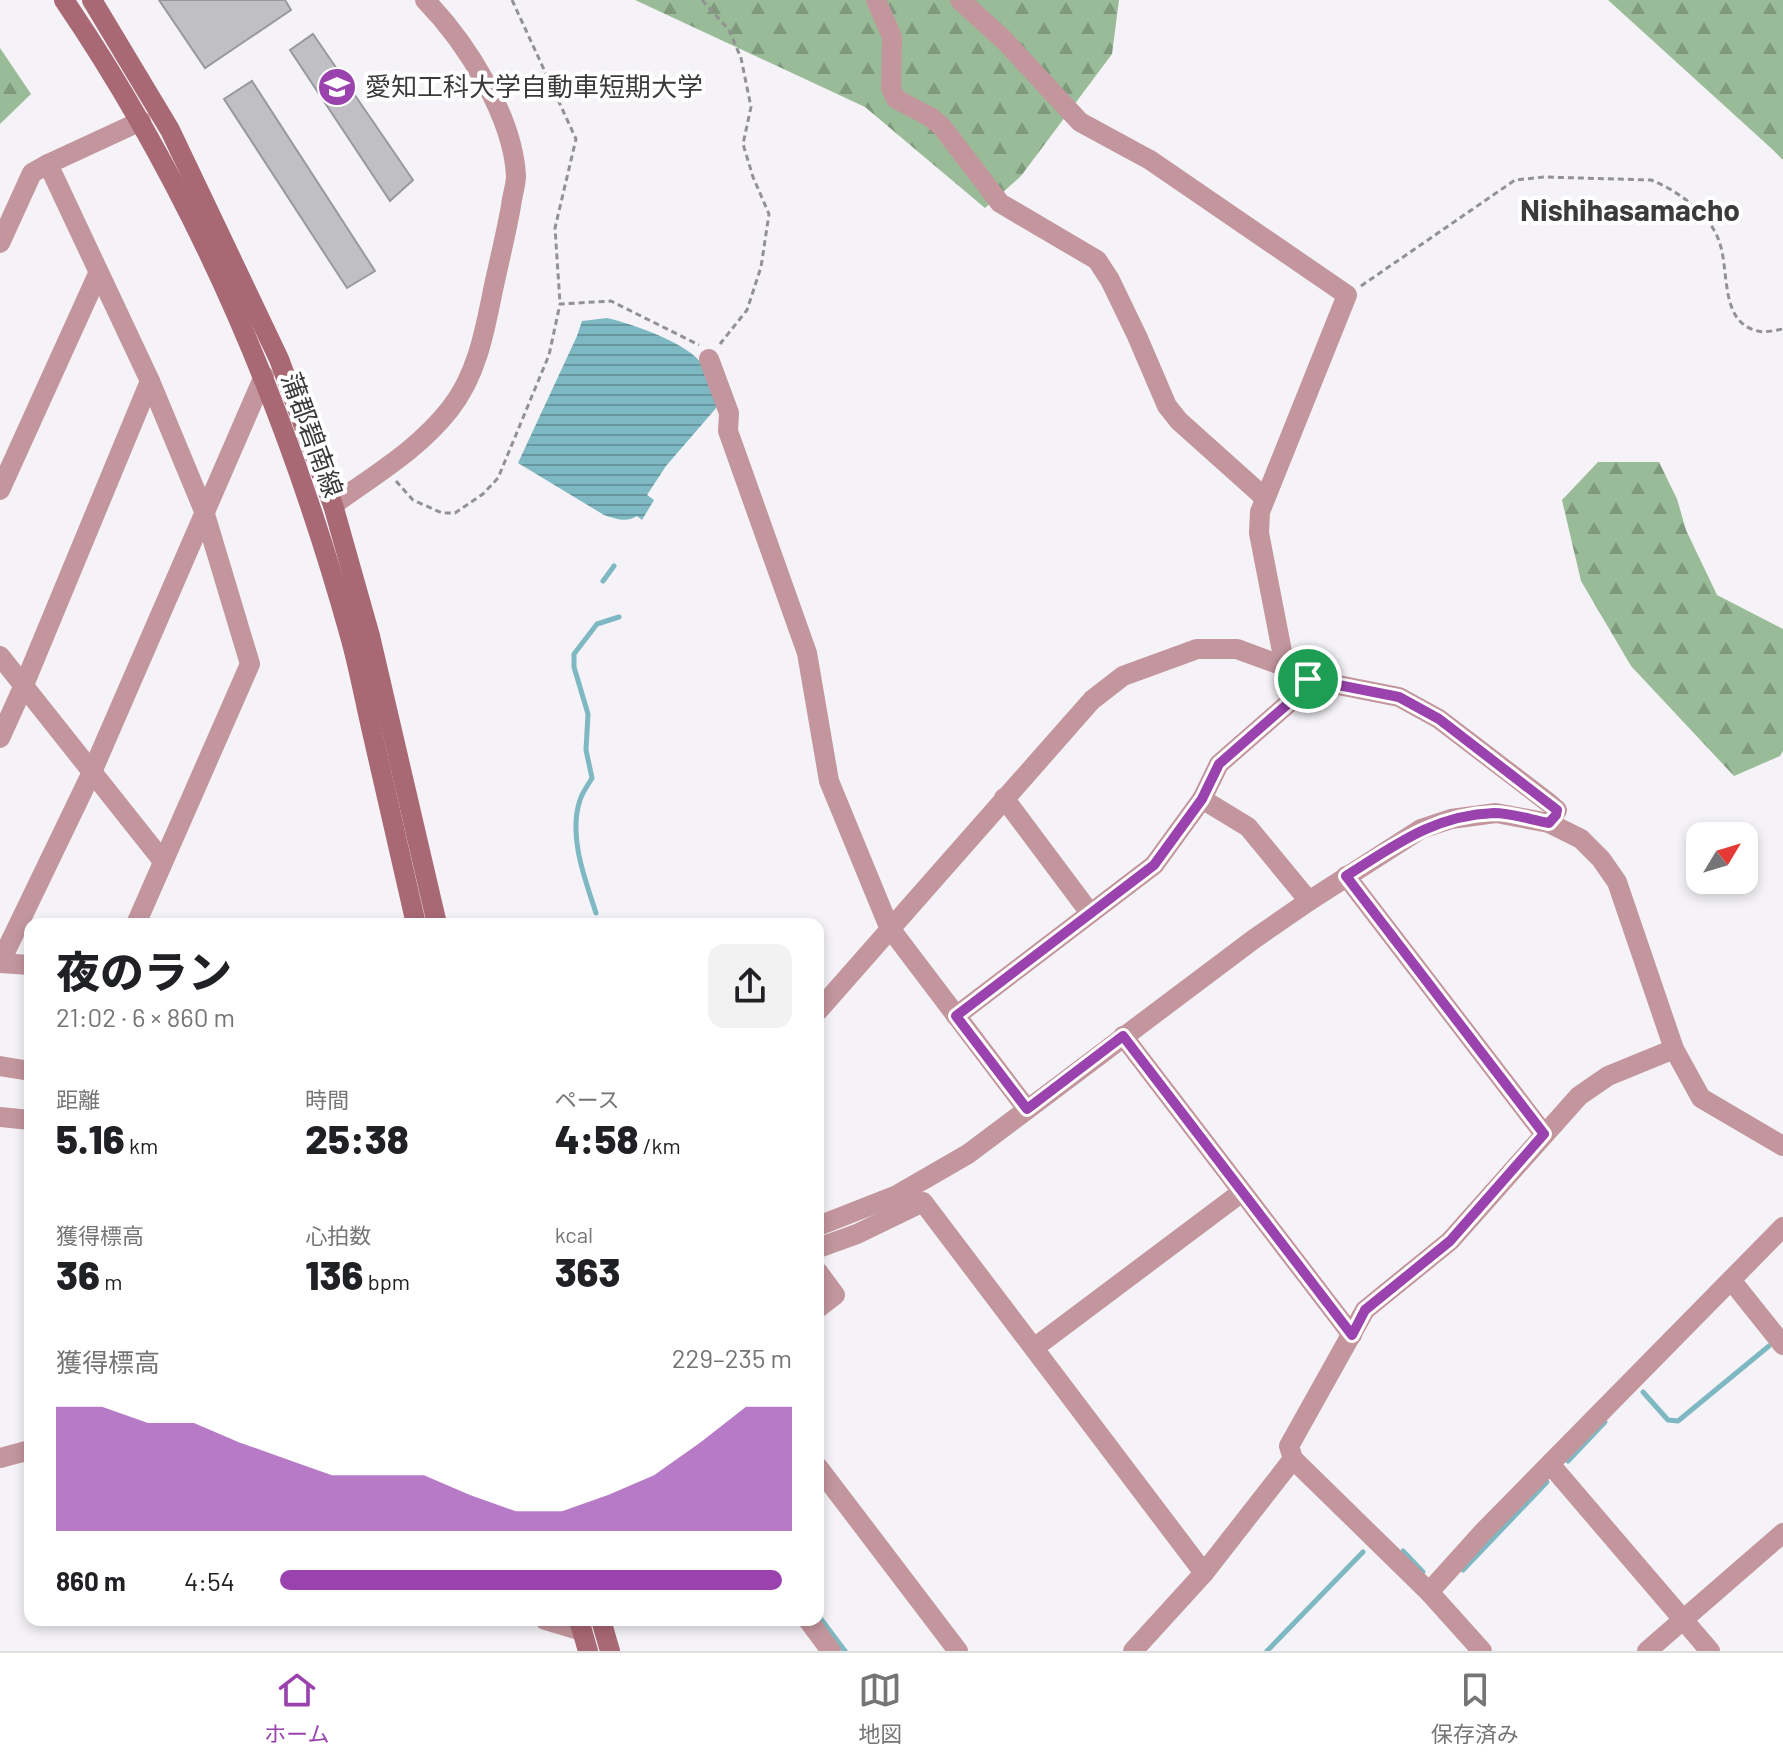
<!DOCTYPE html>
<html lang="ja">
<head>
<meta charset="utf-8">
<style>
  body { margin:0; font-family:Barlow,"Noto Sans JP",sans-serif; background:#f2f2f2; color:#202124; height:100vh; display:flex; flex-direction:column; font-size:30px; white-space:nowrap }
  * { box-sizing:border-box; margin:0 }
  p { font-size:26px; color:#757577 }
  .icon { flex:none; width:44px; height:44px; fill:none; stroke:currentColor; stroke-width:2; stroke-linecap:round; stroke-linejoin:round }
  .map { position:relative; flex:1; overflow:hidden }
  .panel { position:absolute; left:24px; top:918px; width:800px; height:708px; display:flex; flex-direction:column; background:#fff; border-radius:16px; box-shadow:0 4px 12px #0003 }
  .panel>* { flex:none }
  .needle { width:52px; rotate:52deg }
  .tools { position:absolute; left:1686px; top:822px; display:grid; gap:16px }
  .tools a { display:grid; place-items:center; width:72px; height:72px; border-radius:16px; background:#fff; box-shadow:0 4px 12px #0003; font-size:40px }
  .pin { position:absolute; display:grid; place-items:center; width:68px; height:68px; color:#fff; margin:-34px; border:4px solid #fff; border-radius:50%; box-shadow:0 2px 8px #0007 }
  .round { display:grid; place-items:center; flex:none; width:84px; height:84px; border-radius:16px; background:#f2f2f2 }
  .headline { display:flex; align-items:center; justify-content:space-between; height:136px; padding:0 32px }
  h1 { font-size:44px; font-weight:800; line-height:60px }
  .figures { display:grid; grid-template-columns:repeat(3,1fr); gap:12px; height:136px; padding:8px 32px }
  .figures div { display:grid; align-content:center }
  .figures b { font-size:40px; font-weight:800 }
  .figures small { font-size:22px; font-weight:400 }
  .figures p { font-size:22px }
  .chart { height:224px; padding:16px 32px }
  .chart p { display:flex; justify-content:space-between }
  .chart svg { width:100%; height:144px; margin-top:8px; fill:#9a43af; opacity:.7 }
  ul { padding:0 32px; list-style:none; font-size:26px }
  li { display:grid; grid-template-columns:128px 96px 1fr; align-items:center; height:60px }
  li i { height:20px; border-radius:10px; background:#9a43af }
  .tab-bar { display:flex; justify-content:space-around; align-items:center; height:112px; border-top:2px solid #e0e0e0; background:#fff; font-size:22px; color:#757577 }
  .tab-bar a { display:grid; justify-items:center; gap:4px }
  .tab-bar .selected { color:#9a43af }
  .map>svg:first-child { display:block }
  .forest { fill:url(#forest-firs) }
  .water { fill:url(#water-rules) }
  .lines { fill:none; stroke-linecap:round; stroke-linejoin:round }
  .stream { stroke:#7eb8c2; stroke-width:5 }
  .building { fill:#c0c0c4; stroke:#98999d; stroke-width:2 }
  .path { stroke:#929193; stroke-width:3; stroke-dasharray:6 4; stroke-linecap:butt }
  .minor { stroke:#c3969e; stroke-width:20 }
  .tertiary { stroke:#c3969e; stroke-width:20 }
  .secondary { stroke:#a86874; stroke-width:20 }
  .route-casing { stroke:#fff; stroke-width:16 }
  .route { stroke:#9a43af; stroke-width:10 }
  .labels { text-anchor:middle; stroke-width:8; stroke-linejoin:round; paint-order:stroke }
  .poi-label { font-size:26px; fill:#3c3b3c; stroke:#fff; text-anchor:start }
  .street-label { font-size:26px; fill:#3c3b3c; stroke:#fff }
  .quarter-label { font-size:30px; font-weight:bold; fill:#3c3b3c; stroke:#fff }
</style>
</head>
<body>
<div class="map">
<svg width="1783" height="1651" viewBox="0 0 1783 1651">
  <defs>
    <pattern id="forest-firs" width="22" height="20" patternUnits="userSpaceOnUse" patternTransform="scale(2)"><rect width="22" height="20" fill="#99bb97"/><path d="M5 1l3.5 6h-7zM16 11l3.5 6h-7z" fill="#7e997c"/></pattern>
    <pattern id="water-rules" width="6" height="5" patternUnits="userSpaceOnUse" patternTransform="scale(2)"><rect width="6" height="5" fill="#7eb8c2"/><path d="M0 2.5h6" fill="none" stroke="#68979f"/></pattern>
  </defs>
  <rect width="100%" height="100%" fill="#f5f3f7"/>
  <g class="forest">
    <polygon points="635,0 1119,0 1112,54 1021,176 985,208 865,107"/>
    <polygon points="1608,0 1783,0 1783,160 1772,149"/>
    <polygon points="0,48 31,94 0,124"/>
    <polygon points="1598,462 1659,462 1677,499 1686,530 1717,595 1783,629 1783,751 1780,756 1734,776 1631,666 1581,581 1562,500"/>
  </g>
  <path class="water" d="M607,318C633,324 688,343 703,365C710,376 713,394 717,407L666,466L647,495L654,500L642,520L637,516C626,523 616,519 604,515L518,463L577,336L582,321Z"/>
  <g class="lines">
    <g class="stream">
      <polyline points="603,581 614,566"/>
      <path d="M596,913C585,879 568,836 580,800C582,793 588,785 592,778L586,750L588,714L574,667V654L597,624L619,617"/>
      <polyline points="1643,1392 1668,1420 1678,1421 1769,1346"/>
      <polyline points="1568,1461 1605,1422"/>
      <polyline points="1403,1551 1423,1572"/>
      <polyline points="1463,1570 1547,1482"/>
      <polyline points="818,1615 845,1651"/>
      <polyline points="1267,1651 1363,1552"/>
    </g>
  </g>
  <g class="building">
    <polygon points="159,0 285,0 291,10 205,68"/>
    <polygon points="313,34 413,180 390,201 290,50"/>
    <polygon points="252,81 375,271 347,288 224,99"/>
  </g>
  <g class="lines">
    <g class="path">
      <polyline points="512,0 576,139 555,228 560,303"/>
      <polyline points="702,0 729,30 741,58 751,107 743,144 753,177 769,214 761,267 747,310 720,344"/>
      <path d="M1361,286L1515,180L1544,177L1651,180C1677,190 1710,214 1719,241C1730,270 1719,323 1758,331C1765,333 1776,330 1783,329"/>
      <polyline points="396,481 413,500 442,513 455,513 483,494 498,478 549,355 560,304 611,301 699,345"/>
    </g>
    <g class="minor">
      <polyline points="876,0 892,37 891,88 896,99 932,118 943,128 1000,203 1097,260 1110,280 1137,336 1167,406 1179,421 1265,498"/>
      <polyline points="960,0 1004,40 1080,122 1150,160 1347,295 1260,512 1259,533 1285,667"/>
      <polyline points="48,164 141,121"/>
      <polyline points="0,243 32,173 48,164 150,381 204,511 250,664 136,924"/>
      <polyline points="709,359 729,413 728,431 807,653 829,781 889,927 1027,1109"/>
      <polyline points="0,490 98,274"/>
      <path d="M333,505C374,475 418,450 450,409C477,375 485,330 493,290C499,262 506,234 511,206C512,196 516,185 516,176C513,116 466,42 425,0"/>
      <polyline points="0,656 162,860"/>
      <polyline points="0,738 24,685 150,381"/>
      <polyline points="1004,798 1090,913"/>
      <polyline points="1202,799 1248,827 1309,901"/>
      <polyline points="1346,876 1544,1134"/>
      <polyline points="0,963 92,772 264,376"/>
      <polyline points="0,963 30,965"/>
      <polyline points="956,1016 1154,865 1202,799 1219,764 1290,702 1308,679"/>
      <polyline points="1123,1036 1352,1335"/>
      <polyline points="0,1066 30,1071"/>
      <polyline points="0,1117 30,1120"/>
      <polyline points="818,1248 857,1234 923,1202 1204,1573"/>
      <polyline points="818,1272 835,1295 818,1308"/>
      <polyline points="1731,1280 1783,1345"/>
      <polyline points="1034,1348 1242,1192"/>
      <polyline points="1550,1464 1710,1651"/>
      <polyline points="818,1467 958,1651"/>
      <polyline points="1429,1592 1484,1531 1783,1227"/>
      <polyline points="545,1620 582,1631"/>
      <polyline points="808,1620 831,1651"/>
      <polyline points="1133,1651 1204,1573 1293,1459"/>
      <polyline points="1482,1651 1429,1592 1293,1459 1289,1446 1365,1310 1450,1241 1579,1096 1608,1076 1674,1049"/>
      <polyline points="1647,1651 1783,1533"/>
    </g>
    <g class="tertiary">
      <polyline points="818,1011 1092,700 1123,676 1197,649 1237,649 1278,664 1308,679 1399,697 1439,719 1549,803 1557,810 1549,823"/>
      <polyline points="818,1226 897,1195 968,1154 1254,939 1309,901 1421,829 1451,819 1496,813 1549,823 1581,839 1601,859 1617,882 1674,1049 1701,1098 1783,1146"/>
      <polyline points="0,1458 30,1450"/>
    </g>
    <g class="secondary">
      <path d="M64,0C196,194 287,410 350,636C359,668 365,702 373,736C387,798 401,861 416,924"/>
      <polyline points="92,0 170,130 279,359 333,505 370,636 437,924"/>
      <polyline points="579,1620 588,1651"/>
      <polyline points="601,1620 610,1651"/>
    </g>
  </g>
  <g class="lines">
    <defs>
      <path id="route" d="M1308,679L1399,697L1439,719L1557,810L1556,815L1549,823C1532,820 1511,813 1494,813C1434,815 1394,846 1346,876L1544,1134L1450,1241L1365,1310L1352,1335L1123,1036L1027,1109L956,1016L1154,865L1202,799L1219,764L1290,702Z"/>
    </defs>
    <use href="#route" class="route-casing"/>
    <use href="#route" class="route"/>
  </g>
  <defs>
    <symbol id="university-disc" viewBox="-11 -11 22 22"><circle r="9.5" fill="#9a43af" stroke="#fff"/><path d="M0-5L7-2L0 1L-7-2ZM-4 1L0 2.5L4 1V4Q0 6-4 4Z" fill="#fff"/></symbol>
  </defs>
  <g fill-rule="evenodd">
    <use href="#university-disc" x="315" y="65" width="44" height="44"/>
  </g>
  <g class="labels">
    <g class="poi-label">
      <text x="365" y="96">愛知工科大学自動車短期大学</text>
    </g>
    <g class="street-label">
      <text transform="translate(312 435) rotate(70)" y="9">蒲郡碧南線</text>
    </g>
    <g class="quarter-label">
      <text x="1630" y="221">Nishihasamacho</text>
    </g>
  </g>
</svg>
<div class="tools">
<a><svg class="needle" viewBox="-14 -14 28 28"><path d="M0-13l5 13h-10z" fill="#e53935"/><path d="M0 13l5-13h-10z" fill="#757577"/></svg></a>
</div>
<div class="pin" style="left:1308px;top:679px;background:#1e9e55"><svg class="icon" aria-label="arrive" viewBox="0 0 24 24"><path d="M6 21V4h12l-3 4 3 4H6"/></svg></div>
<section class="panel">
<div class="headline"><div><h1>夜のラン</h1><p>21:02 · 6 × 860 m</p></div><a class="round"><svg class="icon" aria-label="share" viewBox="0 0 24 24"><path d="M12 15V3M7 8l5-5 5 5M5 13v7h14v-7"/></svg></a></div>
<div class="figures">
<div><p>距離</p><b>5.16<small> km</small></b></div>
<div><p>時間</p><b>25:38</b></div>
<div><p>ペース</p><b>4:58<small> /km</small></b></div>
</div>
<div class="figures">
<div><p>獲得標高</p><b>36<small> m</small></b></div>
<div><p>心拍数</p><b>136<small> bpm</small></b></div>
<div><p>kcal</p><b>363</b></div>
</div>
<div class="chart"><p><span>獲得標高</span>229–235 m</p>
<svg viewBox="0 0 160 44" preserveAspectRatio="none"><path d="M0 44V6L10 6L20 11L30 11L40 17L50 22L60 27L70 27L80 27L90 33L100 38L110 38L120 33L130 27L140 17L150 6L160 6V44z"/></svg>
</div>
<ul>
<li><b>860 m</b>4:54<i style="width:98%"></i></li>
</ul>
</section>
</div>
<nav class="tab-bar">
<a class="selected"><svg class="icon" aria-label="home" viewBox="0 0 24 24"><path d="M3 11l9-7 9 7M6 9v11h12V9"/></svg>ホーム</a>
<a><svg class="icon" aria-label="map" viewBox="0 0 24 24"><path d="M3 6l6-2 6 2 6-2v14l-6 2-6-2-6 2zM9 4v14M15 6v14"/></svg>地図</a>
<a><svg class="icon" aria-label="saved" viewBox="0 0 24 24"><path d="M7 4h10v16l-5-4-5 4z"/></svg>保存済み</a>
</nav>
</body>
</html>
